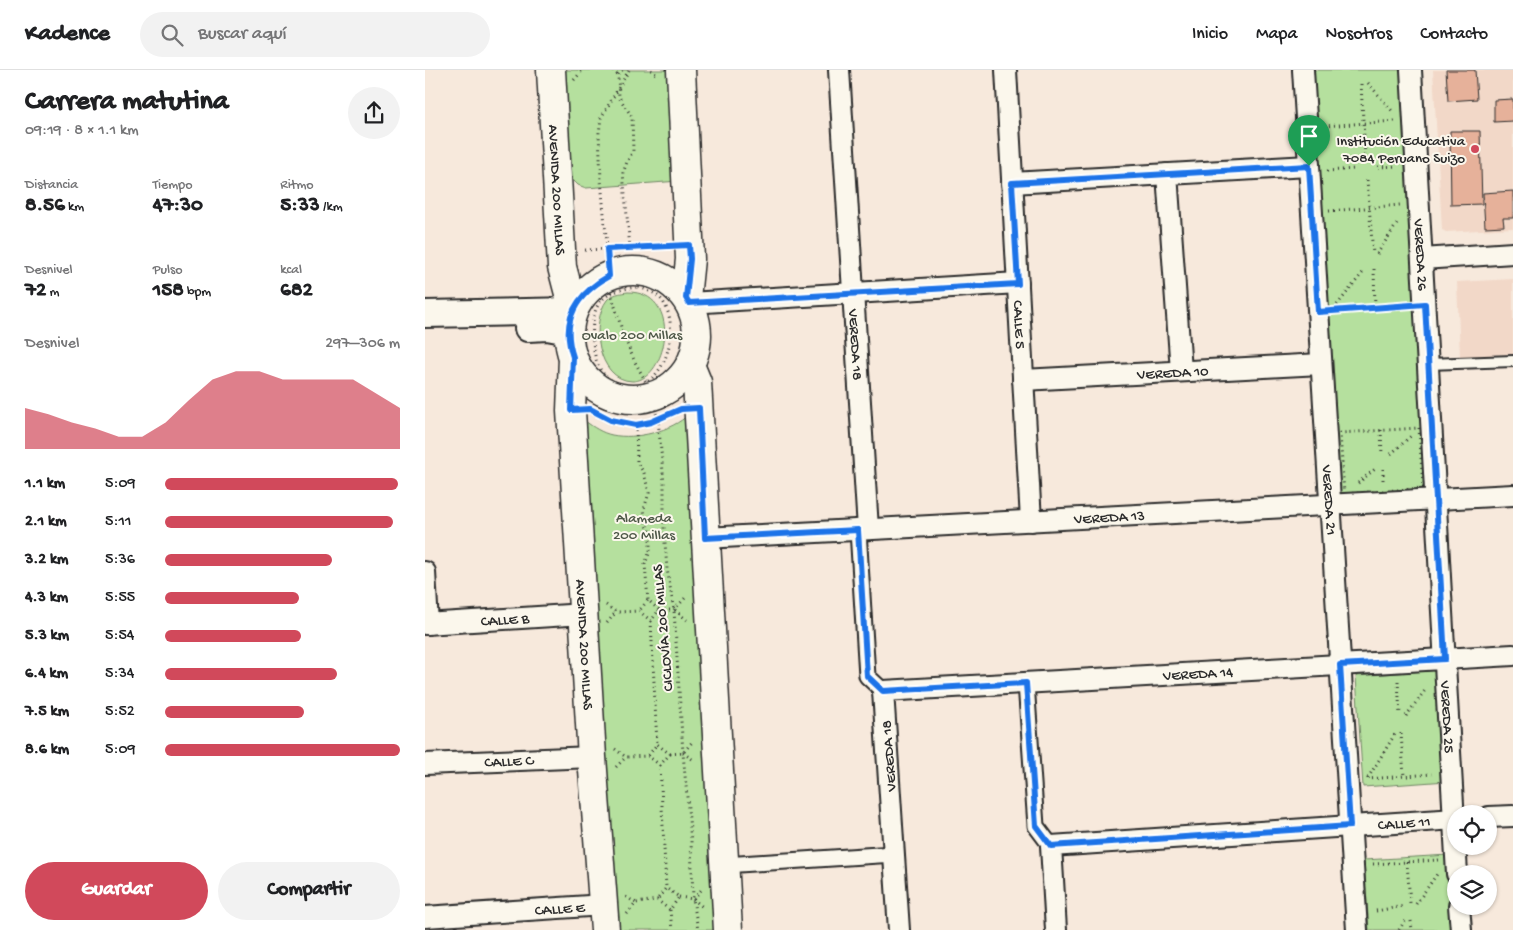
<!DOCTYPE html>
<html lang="es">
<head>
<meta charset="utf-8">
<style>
  body { margin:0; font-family:"Gochi Hand",sans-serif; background:#f2f2f2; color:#202124; height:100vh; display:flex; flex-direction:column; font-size:19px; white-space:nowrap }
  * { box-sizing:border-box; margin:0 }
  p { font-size:16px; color:#757577 }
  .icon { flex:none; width:28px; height:28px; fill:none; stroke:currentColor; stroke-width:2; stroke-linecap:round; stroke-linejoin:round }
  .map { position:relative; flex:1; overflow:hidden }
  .details { display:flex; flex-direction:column; background:#fff; width:425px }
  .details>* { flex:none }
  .fabs { position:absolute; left:1022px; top:735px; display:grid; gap:10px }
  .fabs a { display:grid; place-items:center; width:50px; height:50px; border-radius:50%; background:#fff; box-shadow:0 1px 4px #0004; font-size:25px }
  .pin { position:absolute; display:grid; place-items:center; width:42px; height:42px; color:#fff; margin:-51px -21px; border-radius:50% 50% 50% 0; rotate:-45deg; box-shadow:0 0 5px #0007 }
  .pin .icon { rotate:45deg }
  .round { display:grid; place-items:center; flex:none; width:52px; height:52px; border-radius:26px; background:#f2f2f2 }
  .head { display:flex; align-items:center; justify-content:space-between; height:85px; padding:0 25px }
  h1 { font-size:28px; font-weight:700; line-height:38px }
  .metrics { display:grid; grid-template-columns:repeat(3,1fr); gap:8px; height:85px; padding:5px 25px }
  .metrics div { display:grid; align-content:center }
  .metrics b { font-size:21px; font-weight:700 }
  .metrics small { font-size:14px; font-weight:400 }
  .metrics p { font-size:14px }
  .chart { height:140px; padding:10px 25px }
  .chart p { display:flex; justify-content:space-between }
  .chart svg { width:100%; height:90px; margin-top:5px; fill:#d1495b; opacity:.7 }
  .button { display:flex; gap:10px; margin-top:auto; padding:10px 25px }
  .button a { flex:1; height:58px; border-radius:30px; background:#d1495b; color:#fff; font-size:20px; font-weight:700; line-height:58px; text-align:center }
  .button a+a { background:#f2f2f2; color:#202124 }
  ul { padding:0 25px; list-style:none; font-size:16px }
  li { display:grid; grid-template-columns:80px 60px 1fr; align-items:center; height:38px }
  li i { height:12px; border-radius:6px; background:#d1495b }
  header { display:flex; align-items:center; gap:30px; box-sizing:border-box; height:70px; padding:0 25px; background:#fff; border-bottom:1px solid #e0e0e0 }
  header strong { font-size:24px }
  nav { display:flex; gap:28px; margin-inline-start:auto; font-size:18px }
  .search { width:350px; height:45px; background:#f2f2f2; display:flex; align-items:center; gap:12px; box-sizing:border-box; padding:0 18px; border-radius:28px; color:#757577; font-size:19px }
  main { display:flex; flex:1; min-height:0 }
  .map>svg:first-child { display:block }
  .built { fill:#f2d8c8 }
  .green { fill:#b5e09e; stroke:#708664 }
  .building { fill:#e6b19a; stroke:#2b2b2b }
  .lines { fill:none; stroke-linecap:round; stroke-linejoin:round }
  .service-casing { stroke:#2b2b2b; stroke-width:14 }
  .pedestrian-casing { stroke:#2b2b2b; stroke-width:19 }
  .minor-casing { stroke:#2b2b2b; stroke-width:24 }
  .tertiary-casing { stroke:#2b2b2b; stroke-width:30 }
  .secondary-casing { stroke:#2b2b2b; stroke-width:31 }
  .path { stroke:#2b2b2b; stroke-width:3; stroke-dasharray:1 4; stroke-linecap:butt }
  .service { stroke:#fbf7ec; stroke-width:10 }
  .pedestrian { stroke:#fbf7ec; stroke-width:15 }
  .minor { stroke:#fbf7ec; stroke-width:20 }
  .tertiary { stroke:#fbf7ec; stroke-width:26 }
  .secondary { stroke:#fbf7ec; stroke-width:28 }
  .route-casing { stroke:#fff; stroke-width:10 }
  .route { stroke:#1a73e8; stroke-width:6 }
  .poi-dot { fill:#d1495b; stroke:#fbf7ec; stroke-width:2 }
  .labels { text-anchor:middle; stroke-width:4; stroke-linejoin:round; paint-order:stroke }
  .poi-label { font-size:15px; fill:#2b2b2b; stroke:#fbf7ec; text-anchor:end }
  .street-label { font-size:15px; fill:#2b2b2b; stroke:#fbf7ec }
  .park-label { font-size:15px; fill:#4e5848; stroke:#fbf7ec }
</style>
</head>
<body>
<header>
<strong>Kadence</strong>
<div class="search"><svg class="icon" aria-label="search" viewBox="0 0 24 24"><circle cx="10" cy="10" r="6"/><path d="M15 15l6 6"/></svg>Buscar aquí</div>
<nav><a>Inicio</a><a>Mapa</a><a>Nosotros</a><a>Contacto</a></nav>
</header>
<main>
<section class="details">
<div class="head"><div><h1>Carrera matutina</h1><p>09:19 · 8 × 1.1 km</p></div><a class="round"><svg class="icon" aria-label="share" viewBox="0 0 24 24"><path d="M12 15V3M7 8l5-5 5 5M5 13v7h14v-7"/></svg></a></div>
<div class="metrics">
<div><p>Distancia</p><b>8.56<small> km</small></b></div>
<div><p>Tiempo</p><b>47:30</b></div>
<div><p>Ritmo</p><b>5:33<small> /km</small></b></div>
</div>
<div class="metrics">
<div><p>Desnivel</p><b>72<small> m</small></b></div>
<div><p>Pulso</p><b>158<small> bpm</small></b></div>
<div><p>kcal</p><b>682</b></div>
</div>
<div class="chart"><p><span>Desnivel</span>297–306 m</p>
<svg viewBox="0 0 160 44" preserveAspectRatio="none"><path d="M0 44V24L10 27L20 31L30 34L40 38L50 38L60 31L70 20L80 10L90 6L100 6L110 10L120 10L130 10L140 10L150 17L160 24V44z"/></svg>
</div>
<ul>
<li><b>1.1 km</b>5:09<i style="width:99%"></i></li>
<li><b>2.1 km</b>5:11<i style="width:97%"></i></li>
<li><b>3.2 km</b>5:36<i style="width:71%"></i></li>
<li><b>4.3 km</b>5:55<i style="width:57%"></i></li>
<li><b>5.3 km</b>5:54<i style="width:58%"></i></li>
<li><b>6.4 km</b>5:34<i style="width:73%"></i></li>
<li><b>7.5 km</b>5:52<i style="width:59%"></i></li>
<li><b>8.6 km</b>5:09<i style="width:100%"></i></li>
</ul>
<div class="button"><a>Guardar</a><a>Compartir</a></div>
</section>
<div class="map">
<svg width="1088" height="860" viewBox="0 0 1088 860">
  <rect width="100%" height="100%" fill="#f7e9dc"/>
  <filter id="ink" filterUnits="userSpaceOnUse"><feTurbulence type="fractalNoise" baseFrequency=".02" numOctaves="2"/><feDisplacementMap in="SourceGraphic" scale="10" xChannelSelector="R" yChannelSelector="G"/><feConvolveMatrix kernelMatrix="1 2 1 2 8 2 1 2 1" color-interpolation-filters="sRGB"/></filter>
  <g filter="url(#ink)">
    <g class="built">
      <polygon points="1008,0 1088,0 1088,158 1021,162 1017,160"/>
      <polygon points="1088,209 1088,284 1035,287 1032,212"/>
    </g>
    <g class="green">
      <polygon points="139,0 247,0 254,111 161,118 153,115 146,108"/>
      <polygon points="887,0 977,0 1004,424 915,430"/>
      <path d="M203,222C260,222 242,312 207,311C172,310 165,252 182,230C187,224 196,223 203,222Z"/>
      <path d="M264,344L296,860H191L160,351C168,357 177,363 187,365C211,370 247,361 264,344Z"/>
      <polygon points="1015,600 1022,711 938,717 931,606"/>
      <polygon points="1024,785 1029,860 944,860 939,790"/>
    </g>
    <g class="building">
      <polygon points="1021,0 1050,0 1052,29 1023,31"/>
      <polygon points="1088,29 1088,51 1069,52 1069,30"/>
      <polygon points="1025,61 1055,61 1057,134 1026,135"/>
      <polygon points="1088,121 1088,148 1078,148 1079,156 1060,157 1058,123"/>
    </g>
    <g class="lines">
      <defs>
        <polyline id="service" points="1003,294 1088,291"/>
        <g id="pedestrian">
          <polyline points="433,460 442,606 458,621"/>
          <polyline points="601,613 611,756 626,776"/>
          <polyline points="299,795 469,784"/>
        </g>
        <g id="minor">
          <path id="s1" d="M414,0L443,459"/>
          <path id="s2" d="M581,0L606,451"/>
          <path id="s3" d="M878,0L932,860"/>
          <path id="s4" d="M986,0L1032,804"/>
          <polyline points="742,104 756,301"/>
          <polyline points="587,113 884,96"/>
          <polyline points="997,189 1088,183"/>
          <polyline points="264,233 593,213"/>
          <path id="s5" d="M598,310L896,294"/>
          <path id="s6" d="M280,468L1088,425"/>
          <polyline points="0,502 3,554"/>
          <path id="s7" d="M0,554L159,544"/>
          <path id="s8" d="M0,694L167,687"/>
          <polyline points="1064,747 1088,746"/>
          <polyline points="1034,836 1036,860"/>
          <path id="s9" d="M0,847L179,835"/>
          <path id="s10" d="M474,860L458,621L1088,585"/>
          <path id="s11" d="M631,860L626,776L1031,749"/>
        </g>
        <g id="tertiary">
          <polyline points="0,244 147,241"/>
          <polyline points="103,258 122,257 144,261"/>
        </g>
        <g id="secondary">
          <path id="s12" d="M126,0L137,197L148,239"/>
          <polyline points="256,0 265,189 261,228"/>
          <circle cx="208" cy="265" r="64"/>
          <path id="s13" d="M148,287L146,341L167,687L180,860"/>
          <polyline points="265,295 272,312 303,860"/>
        </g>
      </defs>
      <use href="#service" class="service-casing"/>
      <use href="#pedestrian" class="pedestrian-casing"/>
      <use href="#minor" class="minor-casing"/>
      <use href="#tertiary" class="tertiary-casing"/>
      <use href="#secondary" class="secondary-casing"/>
      <g class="path">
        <polyline points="188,0 193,5"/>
        <polyline points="197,0 193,5 194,27 207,47 208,81 202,92 198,103 205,178"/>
        <polyline points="204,0 176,48 174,63 176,110 186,223 199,267 210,292 221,312 233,349 239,413 239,459 242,499 249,540 258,683 266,771 268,829 273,860"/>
        <polyline points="226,0 233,6"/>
        <polyline points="149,10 158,0"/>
        <polyline points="943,13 969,43"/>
        <polyline points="936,14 940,86"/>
        <polyline points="899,56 970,51"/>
        <polyline points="953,97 972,96"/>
        <polyline points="902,101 929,99"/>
        <polyline points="942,110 948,184"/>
        <polyline points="904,141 975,135"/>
        <polyline points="160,180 243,176"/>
        <polyline points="952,184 974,151"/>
        <polyline points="949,199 950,238"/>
        <path d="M214,217C221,220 229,222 234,227C256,248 245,306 215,315C208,318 200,315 193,313C174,308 169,288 168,271C165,233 177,220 214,217Z"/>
        <polyline points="912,235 940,200"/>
        <polyline points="911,240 980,236"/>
        <path d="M170,342C200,360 221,356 251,342"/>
        <polyline points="211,355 212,392 219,403 224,423 219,439 221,455 225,459 225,481 220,494 223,530"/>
        <polygon points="994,358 998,418 919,424 915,363"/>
        <polyline points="956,360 957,385"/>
        <polyline points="966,384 988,364"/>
        <polyline points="958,399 958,413"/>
        <polyline points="933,413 950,399"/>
        <polyline points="181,535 191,542 214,541 226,551 234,540 223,530 214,541"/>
        <polyline points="234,540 249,540 261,527"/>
        <polyline points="250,540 262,550"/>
        <polyline points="226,551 232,674"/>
        <polyline points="182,553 191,542"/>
        <polyline points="973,611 975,645"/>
        <polyline points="981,646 1001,619"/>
        <polyline points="976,663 979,706"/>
        <polyline points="190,679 201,687 223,686 235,695 245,684 232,674 223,686"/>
        <polyline points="258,683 270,691"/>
        <polyline points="245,684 258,683 268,671"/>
        <polyline points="235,695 241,818"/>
        <polyline points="191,697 201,687"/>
        <polyline points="943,708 943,709 1007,704"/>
        <polyline points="943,708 970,664"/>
        <polyline points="982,792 985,833"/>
        <polyline points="948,794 1014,790"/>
        <polyline points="201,827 211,833"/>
        <polyline points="254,827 268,829 277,819"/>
        <polyline points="268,829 279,838"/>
        <polyline points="991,834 1012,804"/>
        <polyline points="245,840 247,860"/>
        <polyline points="951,841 979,836"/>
        <polyline points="202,844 211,833 232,830 245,840 254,827 241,818 232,830"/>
        <polyline points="986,851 987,860"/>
        <polyline points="974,860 981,849"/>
      </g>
      <use href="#service" class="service"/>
      <use href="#pedestrian" class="pedestrian"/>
      <use href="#minor" class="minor"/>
      <use href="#tertiary" class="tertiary"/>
      <use href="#secondary" class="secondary"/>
    </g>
  </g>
  <g class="lines" filter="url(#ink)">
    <defs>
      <path id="route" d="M884,96L893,242L1000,234L1020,589L915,595L925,756L626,776L611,756L601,613L458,621L442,606L433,460L280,468L274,338L256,339L226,352L211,355L186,350L165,339L146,340L148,287C135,249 152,224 184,206L182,179L264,175L265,189L261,228L264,233L593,214L587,113Z"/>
    </defs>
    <use href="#route" class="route-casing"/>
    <use href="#route" class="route"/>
  </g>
  <circle class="poi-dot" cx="1050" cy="79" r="5"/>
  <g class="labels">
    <g class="poi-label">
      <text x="1040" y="75">Institución Educativa<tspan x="1040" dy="17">7084 Peruano Suizo</tspan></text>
    </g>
    <g class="street-label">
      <text dy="5" stroke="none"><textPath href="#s12" startOffset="120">AVENIDA 200 MILLAS</textPath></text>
      <text dy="5" stroke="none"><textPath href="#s4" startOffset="185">VEREDA 26</textPath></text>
      <text dy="5" stroke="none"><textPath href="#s2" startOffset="255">CALLE 5</textPath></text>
      <text dy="5" stroke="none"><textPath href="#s1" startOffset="275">VEREDA 18</textPath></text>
      <text dy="5" stroke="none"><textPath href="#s5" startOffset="150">VEREDA 10</textPath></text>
      <text dy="5" stroke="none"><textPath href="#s3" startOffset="431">VEREDA 21</textPath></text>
      <text dy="5" stroke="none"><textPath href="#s6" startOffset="405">VEREDA 13</textPath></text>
      <text dy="5" stroke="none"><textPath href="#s7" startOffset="80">CALLE B</textPath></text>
      <text transform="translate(237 558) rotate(-95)" y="5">CICLOVÍA 200 MILLAS</text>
      <text dy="5" stroke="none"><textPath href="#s13" startOffset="288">AVENIDA 200 MILLAS</textPath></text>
      <text dy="5" stroke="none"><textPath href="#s10" startOffset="555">VEREDA 14</textPath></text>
      <text dy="5" stroke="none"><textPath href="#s4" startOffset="648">VEREDA 25</textPath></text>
      <text transform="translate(463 686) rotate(-94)" y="5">VEREDA 18</text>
      <text dy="5" stroke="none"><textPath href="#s8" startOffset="84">CALLE C</textPath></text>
      <text dy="5" stroke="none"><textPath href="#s11" startOffset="438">CALLE 11</textPath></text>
      <text dy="5" stroke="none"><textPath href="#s9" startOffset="135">CALLE E</textPath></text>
    </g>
    <g class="park-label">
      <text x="207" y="269">Ovalo 200 Millas</text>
      <text x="219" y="452">Alameda<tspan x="219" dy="17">200 Millas</tspan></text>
    </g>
  </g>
</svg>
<div class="fabs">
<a><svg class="icon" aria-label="locate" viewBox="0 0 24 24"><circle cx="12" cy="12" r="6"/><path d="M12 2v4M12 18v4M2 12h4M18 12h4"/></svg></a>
<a><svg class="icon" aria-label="layers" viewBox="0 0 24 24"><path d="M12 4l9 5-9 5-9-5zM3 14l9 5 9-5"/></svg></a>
</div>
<div class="pin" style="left:884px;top:96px;background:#1e9e55"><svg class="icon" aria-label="arrive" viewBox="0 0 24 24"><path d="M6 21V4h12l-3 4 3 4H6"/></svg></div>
</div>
</main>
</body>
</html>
